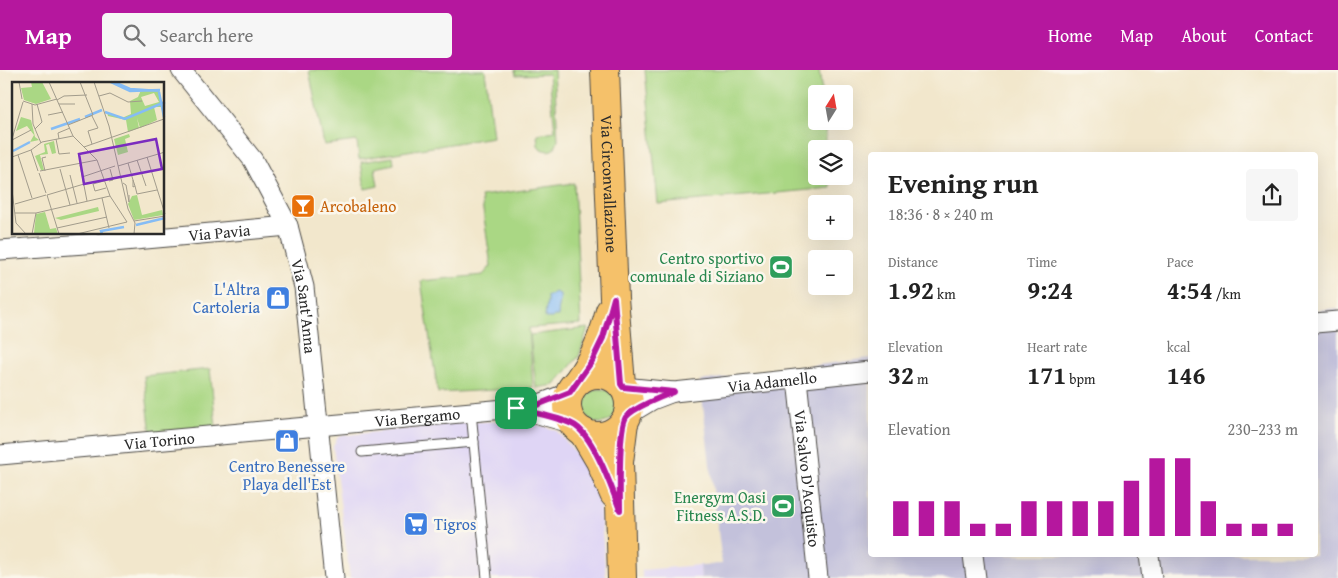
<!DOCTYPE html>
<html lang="en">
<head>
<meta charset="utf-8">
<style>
  body { margin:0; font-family:"Gentium Book Plus",serif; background:#f6f6f6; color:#222; height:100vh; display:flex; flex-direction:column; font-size:19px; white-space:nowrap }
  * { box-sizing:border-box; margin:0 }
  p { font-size:16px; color:#767676 }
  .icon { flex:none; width:28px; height:28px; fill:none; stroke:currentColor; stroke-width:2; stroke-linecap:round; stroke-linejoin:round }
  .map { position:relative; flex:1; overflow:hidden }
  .details { position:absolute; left:868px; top:82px; width:450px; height:405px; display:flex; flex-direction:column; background:#fff; border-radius:5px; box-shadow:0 5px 20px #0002 }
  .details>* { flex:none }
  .needle { width:32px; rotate:11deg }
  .buttons { position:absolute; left:808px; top:15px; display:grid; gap:10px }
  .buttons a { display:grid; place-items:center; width:45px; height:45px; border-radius:5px; background:#fff; box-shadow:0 5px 20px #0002; font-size:25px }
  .pin { position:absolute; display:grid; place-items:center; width:42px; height:42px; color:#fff; margin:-21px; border-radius:10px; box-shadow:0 2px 8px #0006 }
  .round { display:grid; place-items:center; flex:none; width:52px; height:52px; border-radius:5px; background:#f6f6f6 }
  .head { display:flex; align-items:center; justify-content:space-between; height:85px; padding:0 20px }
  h1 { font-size:28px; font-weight:700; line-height:38px }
  .metrics { display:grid; grid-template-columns:repeat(3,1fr); gap:8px; height:85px; padding:5px 20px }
  .metrics div { display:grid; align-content:center }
  .metrics b { font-size:25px; font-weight:700 }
  .metrics small { font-size:14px; font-weight:400 }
  .metrics p { font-size:14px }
  .chart { height:140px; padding:10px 20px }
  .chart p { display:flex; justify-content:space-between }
  .chart svg { width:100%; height:90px; margin-top:5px; stroke:#b5179e; stroke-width:6 }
  header { display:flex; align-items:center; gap:30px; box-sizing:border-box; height:70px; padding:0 25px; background:#b5179e; color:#fff }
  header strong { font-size:24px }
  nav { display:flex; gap:28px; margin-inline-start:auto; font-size:18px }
  .search { width:350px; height:45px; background:#f6f6f6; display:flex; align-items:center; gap:12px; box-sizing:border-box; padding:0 18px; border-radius:5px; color:#767676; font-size:19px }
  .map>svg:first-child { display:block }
  .built { fill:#dfd5f5 }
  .industrial { fill:#c3c1db }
  .green { fill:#aad784; stroke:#6a8158 }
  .water { fill:#85bcf5; stroke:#587490 }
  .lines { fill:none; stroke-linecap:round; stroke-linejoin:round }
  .lane-casing { stroke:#494743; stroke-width:11 }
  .street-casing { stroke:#494743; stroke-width:21 }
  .primary-casing { stroke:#494743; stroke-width:30 }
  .lane { stroke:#fff; stroke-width:9 }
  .street { stroke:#fff; stroke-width:19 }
  .primary { stroke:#f5c16b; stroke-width:28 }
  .route-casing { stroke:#fff; stroke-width:10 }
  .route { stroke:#b5179e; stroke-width:6 }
  .labels { text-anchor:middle; stroke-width:5; stroke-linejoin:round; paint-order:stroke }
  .street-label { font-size:16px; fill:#2b2b2b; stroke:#fbf7ec }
  .food-label { font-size:16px; fill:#c56008; stroke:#fbf7ec; text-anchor:start }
  .leisure-label { font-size:16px; fill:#27864d; stroke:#fbf7ec; text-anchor:end }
  .shop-label { font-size:16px; fill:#366cbe; stroke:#fbf7ec; text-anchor:end }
  .inset-river { fill:none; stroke:#85bcf5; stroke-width:2.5 }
  .inset-road { fill:none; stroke:#a29c8c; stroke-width:1 }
  .view { fill:#7b2cbf; fill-opacity:0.15; stroke:#7b2cbf; stroke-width:2.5 }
  .inset-edge { fill:none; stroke:#2b2b2b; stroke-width:2.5 }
</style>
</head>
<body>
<header>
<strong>Map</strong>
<div class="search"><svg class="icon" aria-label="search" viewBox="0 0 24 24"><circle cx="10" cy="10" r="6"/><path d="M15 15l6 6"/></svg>Search here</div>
<nav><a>Home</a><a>Map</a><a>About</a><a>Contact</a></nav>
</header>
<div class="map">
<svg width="1338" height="508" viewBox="0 0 1338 508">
  <rect width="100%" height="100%" fill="#fbf7ec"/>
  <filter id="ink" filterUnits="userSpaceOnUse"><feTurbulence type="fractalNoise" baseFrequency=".02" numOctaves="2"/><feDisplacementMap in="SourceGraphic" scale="10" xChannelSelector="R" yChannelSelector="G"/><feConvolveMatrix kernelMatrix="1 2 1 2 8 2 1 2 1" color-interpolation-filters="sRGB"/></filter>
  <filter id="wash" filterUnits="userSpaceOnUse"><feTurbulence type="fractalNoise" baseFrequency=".0096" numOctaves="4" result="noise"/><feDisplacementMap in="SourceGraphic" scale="20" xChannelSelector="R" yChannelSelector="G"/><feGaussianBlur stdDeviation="1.12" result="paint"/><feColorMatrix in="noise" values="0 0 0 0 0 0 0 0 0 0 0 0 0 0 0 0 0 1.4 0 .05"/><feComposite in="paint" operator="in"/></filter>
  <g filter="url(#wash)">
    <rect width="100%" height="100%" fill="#f2e7cc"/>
    <g class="built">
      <polygon points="525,351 556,360 597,407 606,508 350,508 333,377 338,366 470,352"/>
      <polygon points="700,495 701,508 642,508 642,500"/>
    </g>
    <polygon class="industrial" points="1338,238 1338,508 701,508 700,495 722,494 700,311 870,288 870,485 1315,485 1315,240"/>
    <g class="green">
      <polygon points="309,0 485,0 493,67 359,89 357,71 324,75"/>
      <path d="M515,0H554L558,70C556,80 550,83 541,79L538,75L537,64L555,61L549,4L516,5Z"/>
      <polygon points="645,0 819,0 822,24 816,24 816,51 824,51 827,79 816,79 816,106 830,106 831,118 658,134"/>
      <polygon points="393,87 394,94 375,98 378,116 365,119 361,92"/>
      <polygon points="574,113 581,254 529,258 533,318 438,323 421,211 483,205 491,196 481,126"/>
      <polygon points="588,258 579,286 555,315 536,318 530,265"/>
      <polygon points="210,299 216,357 151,364 144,306"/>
      <circle cx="600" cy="336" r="17"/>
    </g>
    <path class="water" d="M555,222L560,224C561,233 558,237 558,246H554L552,248H545C545,240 548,233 547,225H551Z"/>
  </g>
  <g filter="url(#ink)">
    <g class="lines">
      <defs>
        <g id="lane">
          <polyline points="471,342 487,508"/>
          <polyline points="362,382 474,372"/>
        </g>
        <g id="street">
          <path id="s1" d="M181,0L253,90L288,156L304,217L334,508"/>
          <path id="s2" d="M0,180L113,172L288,156"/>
          <polyline points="1315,253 1338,251"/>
          <path id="s3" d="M797,309L818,508"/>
          <path id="s4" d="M623,317L674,322L870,301"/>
          <polyline points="520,339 574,354"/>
          <polyline points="627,345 652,330 673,322"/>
          <path id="s5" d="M0,385L516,338L537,335L570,322"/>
          <polyline points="973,485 976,508"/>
          <polyline points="1149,485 1152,508"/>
        </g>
        <g id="primary">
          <path id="s6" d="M605,0L614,228L621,314"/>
          <circle cx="598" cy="335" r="31"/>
          <path d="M578,311C594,288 603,269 610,241"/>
          <polyline points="583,362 600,391 614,424"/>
          <polyline points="622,508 619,392 624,352"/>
        </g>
      </defs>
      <use href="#lane" class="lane-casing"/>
      <use href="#street" class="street-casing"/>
      <use href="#primary" class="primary-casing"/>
      <use href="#lane" class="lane"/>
      <use href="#street" class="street"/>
      <use href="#primary" class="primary"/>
    </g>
  </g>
  <g class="lines" filter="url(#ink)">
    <defs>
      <path id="route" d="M614,228L621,314L623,317L674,322C663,326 633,338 626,347C618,359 620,423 620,440C612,419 593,363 572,354C557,347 533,343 516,338L537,335L570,322L592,291L603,268Z"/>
    </defs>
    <use href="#route" class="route-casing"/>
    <use href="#route" class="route"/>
  </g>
  <defs>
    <symbol id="bar-square" viewBox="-11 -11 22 22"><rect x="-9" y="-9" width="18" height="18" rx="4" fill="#e8710a" stroke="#fbf7ec"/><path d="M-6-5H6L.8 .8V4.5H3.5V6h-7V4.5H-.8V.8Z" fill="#fff"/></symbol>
    <symbol id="stadium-square" viewBox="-11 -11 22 22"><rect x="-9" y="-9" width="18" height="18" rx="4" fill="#2e9e5b" stroke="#fbf7ec"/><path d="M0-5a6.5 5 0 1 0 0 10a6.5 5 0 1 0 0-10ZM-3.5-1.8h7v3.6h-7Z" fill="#fff"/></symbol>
    <symbol id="shop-square" viewBox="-11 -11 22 22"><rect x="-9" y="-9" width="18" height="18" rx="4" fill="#3f7fe0" stroke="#fbf7ec"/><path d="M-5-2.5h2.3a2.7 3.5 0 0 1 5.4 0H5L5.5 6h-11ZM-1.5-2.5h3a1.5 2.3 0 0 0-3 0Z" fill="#fff"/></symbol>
    <symbol id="supermarket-square" viewBox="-11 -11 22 22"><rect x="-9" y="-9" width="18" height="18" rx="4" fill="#3f7fe0" stroke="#fbf7ec"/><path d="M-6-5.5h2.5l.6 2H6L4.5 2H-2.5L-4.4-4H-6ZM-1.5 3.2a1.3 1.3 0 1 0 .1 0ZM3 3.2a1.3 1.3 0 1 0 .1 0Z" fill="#fff"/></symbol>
  </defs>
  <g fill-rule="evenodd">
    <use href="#bar-square" x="289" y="122" width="28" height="28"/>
    <use href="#stadium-square" x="767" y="183" width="28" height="28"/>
    <use href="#shop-square" x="264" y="214" width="28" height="28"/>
    <use href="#shop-square" x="273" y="357" width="28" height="28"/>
    <use href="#stadium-square" x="769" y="422" width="28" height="28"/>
    <use href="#supermarket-square" x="402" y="440" width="28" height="28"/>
  </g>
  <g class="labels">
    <g class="street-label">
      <text dy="6" stroke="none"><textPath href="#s6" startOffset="114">Via Circonvallazione</textPath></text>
      <text dy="6" stroke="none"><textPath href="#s2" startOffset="220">Via Pavia</textPath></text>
      <text dy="6" stroke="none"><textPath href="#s1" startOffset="272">Via Sant'Anna</textPath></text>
      <text dy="6" stroke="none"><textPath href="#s4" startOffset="150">Via Adamello</textPath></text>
      <text dy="6" stroke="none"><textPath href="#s5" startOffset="419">Via Bergamo</textPath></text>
      <text dy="6" stroke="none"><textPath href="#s5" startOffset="160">Via Torino</textPath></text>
      <text dy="6" stroke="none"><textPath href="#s3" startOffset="100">Via Salvo D'Acquisto</textPath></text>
    </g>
    <g class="food-label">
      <text x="320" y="142">Arcobaleno</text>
    </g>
    <g class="leisure-label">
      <text x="764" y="194">Centro sportivo<tspan x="764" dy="18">comunale di Siziano</tspan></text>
      <text x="766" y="433">Energym Oasi<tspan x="766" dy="18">Fitness A.S.D.</tspan></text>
    </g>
    <g class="shop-label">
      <text x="260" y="225">L'Altra<tspan x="260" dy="18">Cartoleria</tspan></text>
      <text x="287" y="402" text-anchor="middle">Centro Benessere<tspan x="287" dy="18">Playa dell'Est</tspan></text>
      <text x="434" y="460" text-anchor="start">Tigros</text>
    </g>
  </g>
  <g transform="translate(12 12)">
    <rect width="152" height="152" fill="#f2e7cc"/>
    <path d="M19,0H30L39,17L24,22L12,18L9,6L20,5ZM129,8L147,9L152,35L149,25H142L145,38L128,46L125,36L127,46L116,50L114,38L96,34L95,30L110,36L119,32L118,19L126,15ZM142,11L147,20L133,24L129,15ZM9,35L19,38L23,55L27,58L18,60L22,53L15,44L4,49ZM117,52L118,55L113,57L116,70L106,73L102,57ZM42,59L44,71L40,72L37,62L34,63L36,72L28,73L32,88H29L23,74L33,70L32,62ZM125,113L130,133L150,128L151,133L122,138L116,122L120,114ZM86,125L87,129L49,138L43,136ZM33,130L38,147L44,146L46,152L22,151L24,132Z" fill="#aad784" fill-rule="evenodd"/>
    <path class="inset-river" d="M99,0L118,9L148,8M102,0L118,7L148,9M147,10L152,35M93,30L113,37L153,20M73,35L90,28M39,47L68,37M1,69L18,60M124,143L153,136M90,152L89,149L112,145"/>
    <path class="inset-road" d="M7,0L10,17M37,0L61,54L85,78L98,114L115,140L65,152M82,0L97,44L116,127L123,141L122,152M87,14L98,11L116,20L130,19M45,18L52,14L75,13M11,19L23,23L45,17M20,22L21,42L29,61M47,22H63M36,33L51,30M80,34L86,46L76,49L80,62M56,43L81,33L68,0M23,47L30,40L25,22M0,57L11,20M44,57L47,72L58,71M47,57L46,51L58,46M0,58L19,48M72,65L152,37M19,68L26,89M6,73L20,116M0,75L19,68L30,60L61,54M135,75L153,132M125,78L134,104M116,81L121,98L123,104L121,105V98M68,83L75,119M106,84L153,70M48,87L58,123M28,89L85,78M33,89L30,76L34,75M27,91L34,111M58,93L65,121M70,95L103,84M92,99L81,102L83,109L94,106M97,99L101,98L98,87M111,101L114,103L117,120V113M123,104L125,112L145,108M0,108L4,141L14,152M35,113L47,152M35,113L72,102M90,116L97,146M3,122L34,113M3,131H24L98,114M122,139L153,134M45,146L95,135M20,152L24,131"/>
    <path class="view" d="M144,57L150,87L72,102L67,72Z"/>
    <rect width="152" height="152" class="inset-edge"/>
  </g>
</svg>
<div class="buttons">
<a><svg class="needle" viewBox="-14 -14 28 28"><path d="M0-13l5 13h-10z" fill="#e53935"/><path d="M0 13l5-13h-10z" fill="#767676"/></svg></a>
<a><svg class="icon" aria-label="layers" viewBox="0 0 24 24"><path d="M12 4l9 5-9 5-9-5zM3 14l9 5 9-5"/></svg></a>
<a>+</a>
<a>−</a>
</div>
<div class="pin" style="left:516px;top:338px;background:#1e9e55"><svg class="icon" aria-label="arrive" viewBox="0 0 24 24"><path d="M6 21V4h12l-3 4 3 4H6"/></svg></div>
<section class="details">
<div class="head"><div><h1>Evening run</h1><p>18:36 · 8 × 240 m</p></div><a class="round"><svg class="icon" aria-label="share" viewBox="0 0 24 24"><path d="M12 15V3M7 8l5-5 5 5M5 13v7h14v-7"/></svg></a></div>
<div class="metrics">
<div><p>Distance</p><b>1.92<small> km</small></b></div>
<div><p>Time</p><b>9:24</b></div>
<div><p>Pace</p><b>4:54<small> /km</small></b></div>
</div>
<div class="metrics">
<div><p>Elevation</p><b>32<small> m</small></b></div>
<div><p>Heart rate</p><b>171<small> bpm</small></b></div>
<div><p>kcal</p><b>146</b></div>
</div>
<div class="chart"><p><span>Elevation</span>230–233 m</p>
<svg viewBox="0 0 160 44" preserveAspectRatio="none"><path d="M5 44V27M15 44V27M25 44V27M35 44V38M45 44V38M55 44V27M65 44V27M75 44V27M85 44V27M95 44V17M105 44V6M115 44V6M125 44V27M135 44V38M145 44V38M155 44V38"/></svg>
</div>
</section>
</div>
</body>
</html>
